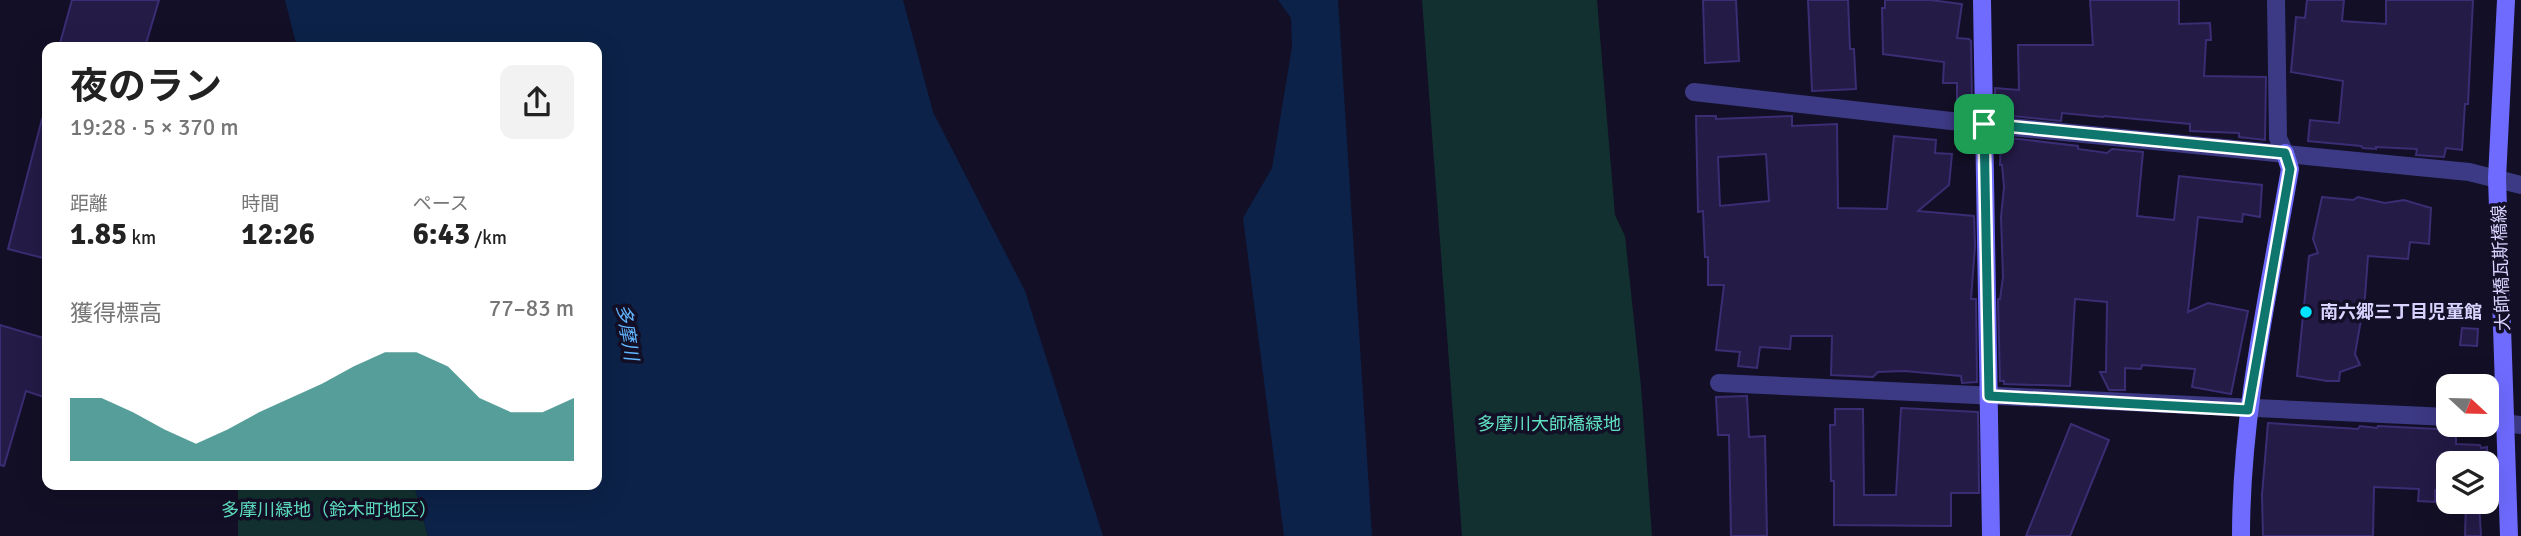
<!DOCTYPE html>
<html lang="ja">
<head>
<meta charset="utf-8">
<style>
  body { margin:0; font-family:Signika,"Noto Sans JP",sans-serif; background:#f2f2f2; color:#222; height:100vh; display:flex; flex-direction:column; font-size:26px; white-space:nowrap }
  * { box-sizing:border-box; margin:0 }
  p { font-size:23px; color:#767676 }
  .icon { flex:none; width:38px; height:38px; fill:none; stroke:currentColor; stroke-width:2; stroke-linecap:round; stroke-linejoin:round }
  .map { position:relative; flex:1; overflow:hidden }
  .panel { position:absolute; left:42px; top:42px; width:560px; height:448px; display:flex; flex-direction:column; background:#fff; border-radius:14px; box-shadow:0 7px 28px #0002 }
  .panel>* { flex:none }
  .needle { width:46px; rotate:112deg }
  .fabs { position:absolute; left:2436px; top:374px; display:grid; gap:14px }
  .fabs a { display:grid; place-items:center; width:63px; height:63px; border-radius:14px; background:#fff; box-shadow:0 7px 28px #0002; font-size:35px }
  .pin { position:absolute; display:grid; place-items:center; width:60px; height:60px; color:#fff; margin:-30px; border-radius:14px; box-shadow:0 4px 10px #0006 }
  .round { display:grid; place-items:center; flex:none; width:74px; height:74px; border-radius:14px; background:#f2f2f2 }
  .headline { display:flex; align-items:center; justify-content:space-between; height:119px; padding:0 28px }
  h1 { font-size:38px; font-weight:700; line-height:52px }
  .stats { display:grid; grid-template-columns:repeat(3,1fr); gap:10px; height:119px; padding:7px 28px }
  .stats div { display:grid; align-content:center }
  .stats b { font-size:30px; font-weight:700 }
  .stats small { font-size:19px; font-weight:400 }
  .stats p { font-size:19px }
  .chart { height:196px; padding:14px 28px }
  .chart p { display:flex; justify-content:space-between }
  .chart svg { width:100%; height:126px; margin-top:7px; fill:#0f766e; opacity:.7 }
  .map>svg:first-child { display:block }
  .green { fill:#12302f }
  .water { fill:#0c2248 }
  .building { fill:#241b47; stroke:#3b2d73; stroke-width:2; fill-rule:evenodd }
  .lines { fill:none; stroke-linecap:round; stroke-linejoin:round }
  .street { stroke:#3d3a85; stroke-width:18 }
  .secondary { stroke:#6f6bff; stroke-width:18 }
  .route-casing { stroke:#fff; stroke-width:14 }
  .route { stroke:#0f766e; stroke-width:9 }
  .poi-dot { fill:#00e5ff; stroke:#130f26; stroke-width:2.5 }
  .labels { text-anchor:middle; stroke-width:7; stroke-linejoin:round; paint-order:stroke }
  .street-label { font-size:18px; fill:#d9d4ff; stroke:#130f26 }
  .poi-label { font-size:18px; font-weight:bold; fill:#d9d4ff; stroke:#130f26; text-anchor:start }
  .park-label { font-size:18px; fill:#5fe0c0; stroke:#130f26 }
  .water-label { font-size:19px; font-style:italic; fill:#62b6ff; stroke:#130f26 }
</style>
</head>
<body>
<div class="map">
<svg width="2521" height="536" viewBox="0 0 2521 536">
  <rect width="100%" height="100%" fill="#130f26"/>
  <g class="green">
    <polygon points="1422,0 1597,0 1615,215 1625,236 1641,386 1652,536 1462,536"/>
    <polygon points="238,485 414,485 428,536 238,536"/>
  </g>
  <g class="water">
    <polygon points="285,0 903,0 933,112 1025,291 1103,536 428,536 414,485 597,485 597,47 297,47"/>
    <polygon points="1278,0 1338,0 1372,536 1284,536 1243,218 1272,168 1292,47 1291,18"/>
  </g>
  <g class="building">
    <polygon points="72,0 159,0 145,47 59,47"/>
    <polygon points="1703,0 1736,0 1739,61 1705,63"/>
    <polygon points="1808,0 1848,0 1850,49 1854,49 1856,89 1812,91"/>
    <polygon points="1885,0 1930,0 1962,4 1957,38 1969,39 1971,41 1972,103 1957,103 1957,83 1943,83 1944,62 1883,54 1882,8 1885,8"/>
    <polygon points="2090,0 2179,0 2179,24 2210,23 2211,40 2206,40 2204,76 2266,77 2265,140 2239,137 2239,133 2190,131 2190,124 2104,116 2103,117 2062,113 2061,121 2002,115 2000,112 2001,103 1995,103 1995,88 2019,90 2018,45 2093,45"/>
    <polygon points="2307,0 2344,0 2342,21 2386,24 2386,0 2473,0 2468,104 2465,104 2462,150 2446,148 2444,157 2416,155 2417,149 2376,147 2376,149 2363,148 2361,146 2308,141 2310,120 2339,123 2343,81 2291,72 2296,17 2305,18"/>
    <path d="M1696,116H1716V119L1792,116V126L1837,124L1838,208L1887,209L1894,136L1936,140L1935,153L1952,154L1949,185L1918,211L1974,216L1975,246L1971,299H1976L1977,382L1962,383L1961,376L1904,371L1878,372L1873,377L1831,375L1832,336H1791L1790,349L1760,347L1757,368L1738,366L1740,352L1716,350L1724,285H1708V257H1705L1703,211L1698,212ZM1766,154L1769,201L1720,206L1718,157Z"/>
    <polygon points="42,119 47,119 47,259 8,249"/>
    <polygon points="2001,137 2078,146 2078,149 2107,153 2112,149 2143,152 2137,216 2174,220 2179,176 2262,185 2260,217 2243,214 2242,222 2198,217 2188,312 2208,303 2248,311 2231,394 2192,387 2195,369 2142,365 2141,369 2125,368 2125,390 2109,390 2100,372 2106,372 2107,302 2075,299 2070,386 2004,384 2004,381 2000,381 1998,299 2000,299 2003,277 2001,217 2004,187 2002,165 2000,165"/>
    <polygon points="2322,197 2353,200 2358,197 2385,203 2404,200 2431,208 2429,244 2410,242 2408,259 2368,256 2365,297 2355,354 2360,365 2340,372 2339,381 2327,381 2297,376 2309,256 2318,253 2313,239"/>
    <polygon points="0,325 47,339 47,398 26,391 4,466 0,465"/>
    <polygon points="2462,328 2478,329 2477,346 2460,345"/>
    <polygon points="1747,396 1749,437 1765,436 1767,536 1731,536 1729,435 1718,435 1716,397"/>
    <polygon points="1901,408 1978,412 1979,493 1951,493 1951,526 1834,525 1834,481 1831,481 1830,425 1835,425 1835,409 1863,409 1864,495 1896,495"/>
    <polygon points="2268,423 2358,429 2360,426 2377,428 2378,426 2456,430 2456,444 2480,445 2481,448 2487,447 2487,464 2448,464 2448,491 2435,490 2435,502 2418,501 2419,489 2374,487 2373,536 2263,536 2262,495"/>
    <polygon points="2071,424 2109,440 2070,536 2026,536"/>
    <polygon points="2466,502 2479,502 2481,536 2465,536"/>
  </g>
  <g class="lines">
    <g class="street">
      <polyline points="2276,0 2278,138 2285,153"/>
      <polyline points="1694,92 1960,122 2469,172 2521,185"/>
      <polyline points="1719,383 2448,417"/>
      <polyline points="2487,421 2521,425"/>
    </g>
    <g class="secondary">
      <polyline points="1982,0 1991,536"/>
      <polyline points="2506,0 2497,178 2509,536"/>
      <path d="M2241,536C2241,412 2269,291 2290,169L2285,153"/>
    </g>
  </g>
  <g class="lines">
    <defs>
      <polygon id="route" points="1984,124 2285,153 2290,169 2248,410 1989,396"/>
    </defs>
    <use href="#route" class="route-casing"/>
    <use href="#route" class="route"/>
  </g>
  <circle class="poi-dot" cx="2306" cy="312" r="7"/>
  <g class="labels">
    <g class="street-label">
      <text transform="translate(2501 268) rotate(-92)" y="6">大師橋瓦斯橋線</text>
    </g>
    <g class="poi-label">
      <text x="2320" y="318">南六郷三丁目児童館</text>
    </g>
    <g class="park-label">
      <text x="1549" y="430">多摩川大師橋緑地</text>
      <text x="329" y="516">多摩川緑地（鈴木町地区）</text>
    </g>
    <g class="water-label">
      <text transform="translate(628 332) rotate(81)" y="7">多摩川</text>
    </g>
  </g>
</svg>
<div class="fabs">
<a><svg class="needle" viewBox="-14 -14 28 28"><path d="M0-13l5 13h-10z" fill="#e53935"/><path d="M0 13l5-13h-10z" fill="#767676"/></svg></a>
<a><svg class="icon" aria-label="layers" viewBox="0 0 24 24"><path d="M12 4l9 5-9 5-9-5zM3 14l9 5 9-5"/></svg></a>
</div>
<div class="pin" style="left:1984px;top:124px;background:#1e9e55"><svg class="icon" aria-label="arrive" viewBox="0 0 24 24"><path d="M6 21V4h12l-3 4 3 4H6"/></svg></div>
<section class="panel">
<div class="headline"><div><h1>夜のラン</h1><p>19:28 · 5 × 370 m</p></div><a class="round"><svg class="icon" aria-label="share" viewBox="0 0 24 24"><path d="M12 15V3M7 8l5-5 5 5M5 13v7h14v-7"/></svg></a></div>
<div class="stats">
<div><p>距離</p><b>1.85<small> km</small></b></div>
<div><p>時間</p><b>12:26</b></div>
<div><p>ペース</p><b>6:43<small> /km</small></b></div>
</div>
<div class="chart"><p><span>獲得標高</span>77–83 m</p>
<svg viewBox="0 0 160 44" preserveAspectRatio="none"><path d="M0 44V22L10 22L20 27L30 33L40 38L50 33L60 27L70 22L80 17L90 11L100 6L110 6L120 11L130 22L140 27L150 27L160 22V44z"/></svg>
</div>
</section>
</div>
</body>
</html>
